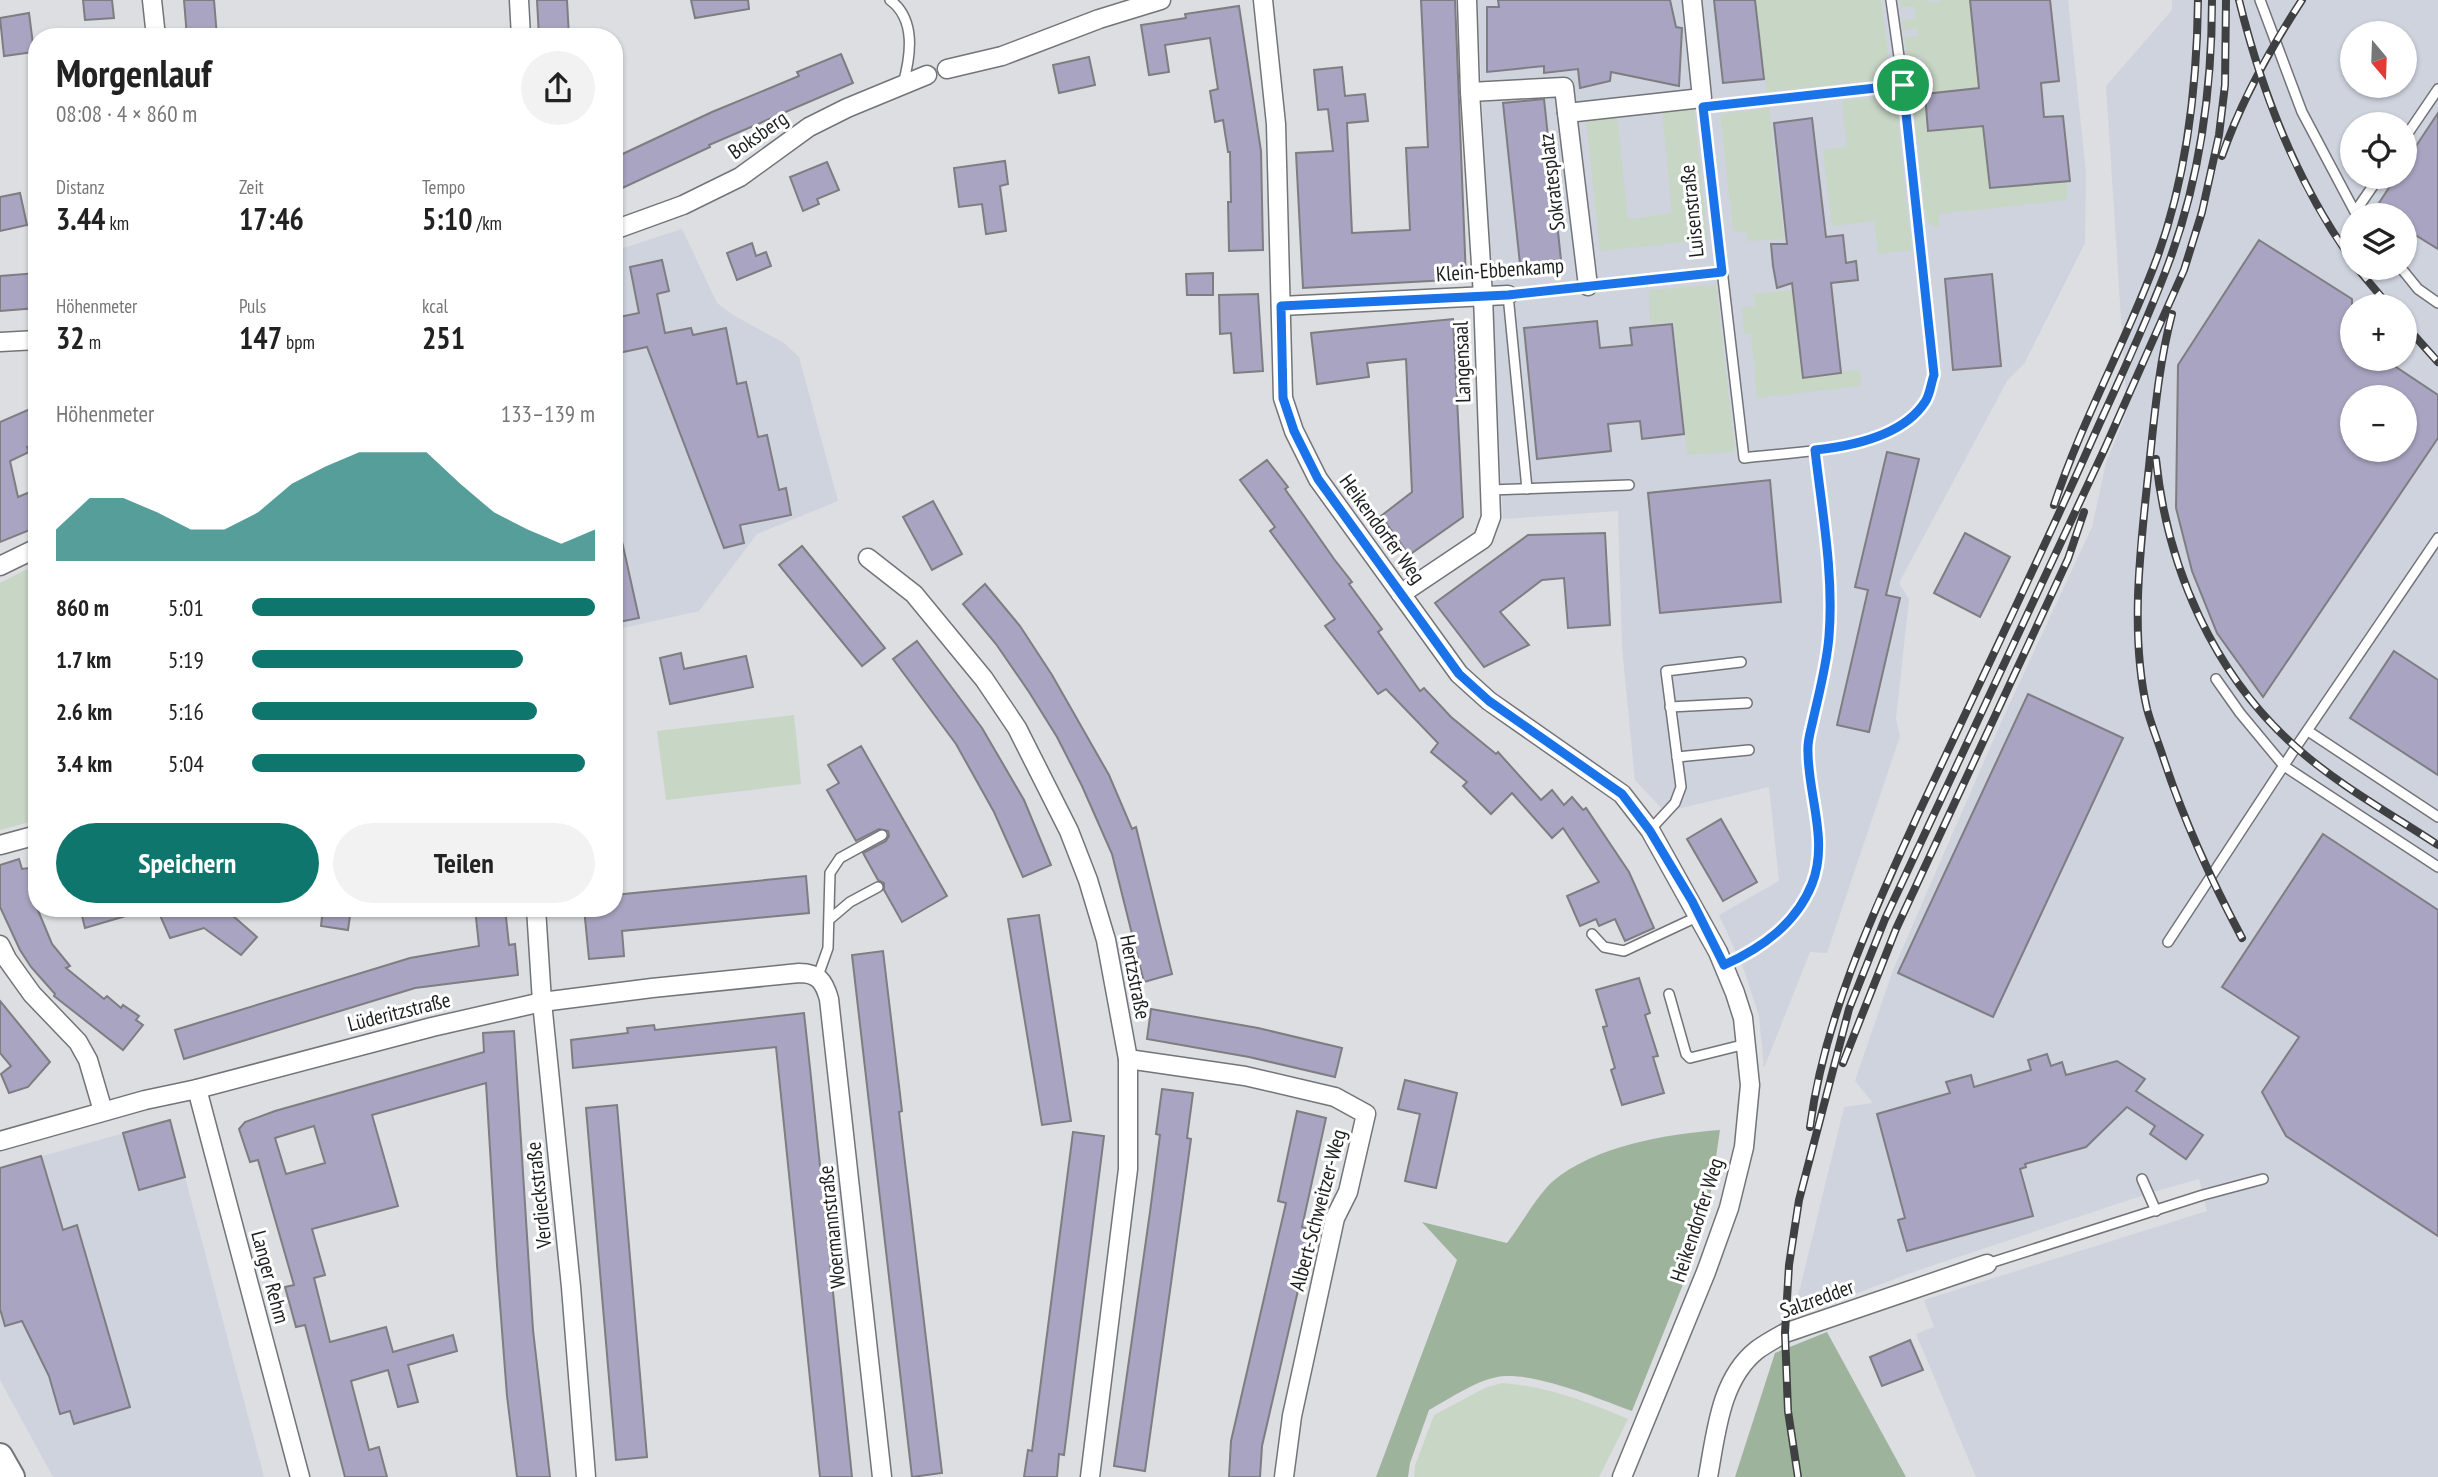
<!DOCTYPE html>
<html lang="de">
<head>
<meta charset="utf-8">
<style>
  body { margin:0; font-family:"PT Sans Narrow",sans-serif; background:#f2f2f2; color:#222; height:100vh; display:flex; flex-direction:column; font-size:26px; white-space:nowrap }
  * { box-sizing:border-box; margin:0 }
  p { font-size:23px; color:#767676 }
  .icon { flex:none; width:38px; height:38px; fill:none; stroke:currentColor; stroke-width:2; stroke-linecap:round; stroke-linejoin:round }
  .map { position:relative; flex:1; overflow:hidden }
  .details { position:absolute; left:28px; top:28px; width:595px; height:889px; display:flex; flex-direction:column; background:#fff; border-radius:28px; box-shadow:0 2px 5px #0004 }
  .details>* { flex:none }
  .needle { width:46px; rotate:161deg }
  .tools { position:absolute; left:2340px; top:21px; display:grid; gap:14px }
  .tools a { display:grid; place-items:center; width:77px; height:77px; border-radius:50%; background:#fff; box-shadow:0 2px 5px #0004; font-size:35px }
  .pin { position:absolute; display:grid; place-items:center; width:60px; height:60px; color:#fff; margin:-30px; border:4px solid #fff; border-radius:50%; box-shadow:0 2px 7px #0007 }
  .round { display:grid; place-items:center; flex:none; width:74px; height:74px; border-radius:37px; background:#f2f2f2 }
  .overview { display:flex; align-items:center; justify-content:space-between; height:119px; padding:0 28px }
  h1 { font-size:38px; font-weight:700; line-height:52px }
  .stats { display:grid; grid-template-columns:repeat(3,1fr); gap:10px; height:119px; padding:7px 28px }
  .stats div { display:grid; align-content:center }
  .stats b { font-size:30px; font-weight:700 }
  .stats small { font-size:19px; font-weight:400 }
  .stats p { font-size:19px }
  .chart { height:196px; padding:14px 28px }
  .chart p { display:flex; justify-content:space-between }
  .chart svg { width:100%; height:126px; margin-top:7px; fill:#0f766e; opacity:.7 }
  .action { display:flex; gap:14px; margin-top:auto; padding:14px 28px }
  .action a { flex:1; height:80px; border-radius:42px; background:#0f766e; color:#fff; font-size:28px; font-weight:700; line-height:80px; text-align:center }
  .action a+a { background:#f2f2f2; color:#222 }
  ul { padding:0 28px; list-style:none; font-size:23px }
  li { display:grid; grid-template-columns:112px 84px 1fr; align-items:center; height:52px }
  li i { height:18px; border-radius:9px; background:#0f766e }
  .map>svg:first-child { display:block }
  .built { fill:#ced3de; fill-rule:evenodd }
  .green { fill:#c8d6c6 }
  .forest { fill:#9eb39b }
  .building { fill:#a9a4c1; stroke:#7e7d81; stroke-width:2; fill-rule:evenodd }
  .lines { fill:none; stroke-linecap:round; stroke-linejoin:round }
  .lane-casing { stroke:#727478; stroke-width:12 }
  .street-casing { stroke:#727478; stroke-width:21 }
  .secondary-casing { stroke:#727478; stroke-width:28 }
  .lane { stroke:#fff; stroke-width:9 }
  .street { stroke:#fff; stroke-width:18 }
  .secondary { stroke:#fff; stroke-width:24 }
  .rail-casing { stroke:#3f4042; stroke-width:8 }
  .rail { stroke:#fff; stroke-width:5; stroke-dasharray:16; stroke-linecap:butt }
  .route-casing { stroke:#fff; stroke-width:14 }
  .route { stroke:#1a73e8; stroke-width:9 }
  .labels { text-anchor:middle; stroke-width:6; stroke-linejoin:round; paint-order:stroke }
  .street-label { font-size:21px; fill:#1e1f20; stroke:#fff }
</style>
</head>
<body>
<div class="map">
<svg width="2438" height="1477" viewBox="0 0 2438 1477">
  <rect width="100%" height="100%" fill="#dcdee2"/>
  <g class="built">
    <polygon points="1477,0 2068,0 2086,173 2085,243 2024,364 2007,381 1899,583 1909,599 1896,719 1900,736 1827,953 1810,952 1764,1068 1759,1016 1744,970 1719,915 1779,881 1769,787 1665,812 1635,780 1622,647 1618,511 1503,519"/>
    <path d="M2172,0H2438V1477H1976L1916,1334L1934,1327L1924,1300L2207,1211L2199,1179L2150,1193L1916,1271L1793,1317L1844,1107L1873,1103L1855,1081L1893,970L2003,718L2092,527L2106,463L2127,411L2106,86L2172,10ZM2352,33H2404V86H2352ZM2352,124H2404V177H2352ZM2352,215H2404V268H2352ZM2352,306H2404V359H2352ZM2352,397H2404V450H2352Z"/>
    <polygon points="682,229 717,303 733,315 784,343 799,357 838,501 757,534 699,611 614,630 614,251"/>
    <polygon points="170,1120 264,1477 53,1477 0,1380 0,1168"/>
  </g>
  <g class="green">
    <polygon points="1755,0 1881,0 1890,67 1887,75 1880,80 1767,92"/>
    <polygon points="1900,0 1929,0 1930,3 1940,2 1940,0 1970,0 1979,88 1912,93 1908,68 1924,66 1922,57 1907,58 1904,38 1919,36 1917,28 1903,30 1902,21 1916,18 1914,6 1901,8"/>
    <polygon points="1895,96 1912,250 1878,254 1874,221 1832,226 1823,150 1847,147 1842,101"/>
    <polygon points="1925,103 1929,131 1983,126 1990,188 2067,181 2067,200 1939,214 1939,228 1929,224 1925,212 1913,105"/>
    <polygon points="1694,108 1708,240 1600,251 1586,119 1617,117 1628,219 1672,213 1662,111"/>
    <polygon points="1769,108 1784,239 1748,241 1746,232 1733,231 1720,114"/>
    <polygon points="1716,285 1735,452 1687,455 1674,322 1650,323 1649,290"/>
    <polygon points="1793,290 1803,378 1860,369 1861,386 1757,398 1751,333 1744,334 1742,308 1755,306 1753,294"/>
    <polygon points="37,564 37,820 0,830 0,583"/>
    <polygon points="794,715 801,784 666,800 657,731"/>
    <path d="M1502,1383C1546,1386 1588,1402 1628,1419L1599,1477H1414L1415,1466L1434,1415L1485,1388Z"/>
  </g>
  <g class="forest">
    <path d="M1720,1130L1709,1204L1690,1267L1632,1411C1600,1399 1530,1370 1497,1377C1473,1382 1451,1398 1429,1410L1410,1463L1408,1477H1376L1457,1260L1422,1222L1507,1243C1521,1225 1536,1197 1552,1182C1594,1146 1666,1134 1720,1130Z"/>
    <polygon points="1827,1332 1906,1477 1735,1477 1775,1353"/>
  </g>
  <g class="building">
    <polygon points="83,0 112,0 114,18 85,20"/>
    <polygon points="184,0 214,0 217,37 187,37"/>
    <polygon points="537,0 567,0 569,37 539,37"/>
    <polygon points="691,0 748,0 749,9 695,18"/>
    <polygon points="1421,0 1455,0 1466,279 1303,288 1296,153 1333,151 1328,109 1318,110 1314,70 1342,67 1345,96 1365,94 1368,121 1347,123 1352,233 1410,230 1406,148 1428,147"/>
    <polygon points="1498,0 1670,0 1676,27 1682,28 1679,86 1611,72 1610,81 1580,88 1578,69 1544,73 1544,66 1487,72 1487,7 1499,7"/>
    <polygon points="1714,0 1755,0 1764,79 1723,83"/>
    <polygon points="1970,0 2050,0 2059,81 2041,83 2044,117 2063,116 2070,181 1990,188 1983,126 1928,131 1925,94 1979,88"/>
    <polygon points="1239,6 1261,151 1263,250 1229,251 1228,202 1231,202 1230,152 1228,152 1223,120 1215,122 1210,91 1218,89 1210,38 1165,45 1169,72 1149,75 1141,25 1186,18 1185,14"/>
    <polygon points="29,13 34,52 4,56 0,18"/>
    <polygon points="841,54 853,83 709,145 710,147 614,192 614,158 712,112 799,76 797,72"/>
    <polygon points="1089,57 1095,85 1059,93 1053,65"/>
    <polygon points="1544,99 1561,260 1520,264 1503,103"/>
    <polygon points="2438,113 2438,249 2404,228 2404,215 2385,215 2375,209 2396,177 2404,177 2404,164"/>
    <polygon points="1812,118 1826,237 1843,235 1846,263 1856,261 1858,280 1831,283 1841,373 1803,378 1792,283 1777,288 1773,266 1771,244 1787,244 1774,123"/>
    <polygon points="1005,161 1008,184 1000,186 1006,231 986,234 982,204 959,207 954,168"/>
    <polygon points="827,162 839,190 817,199 819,204 803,211 790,177"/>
    <polygon points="20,193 27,225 0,231 0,197"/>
    <path d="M2259,240L2352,299V359H2384L2438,395V438L2263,697L2217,633L2192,571L2176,508L2178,365ZM2352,397H2404V450H2352Z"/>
    <polygon points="752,243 756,256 766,252 771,266 737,280 727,253"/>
    <polygon points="662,260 669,291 657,294 665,333 691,328 693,335 726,328 737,384 746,382 758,437 767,435 779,490 786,488 791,515 740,525 744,543 724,548 647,347 614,354 614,318 639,313 630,267"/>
    <polygon points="37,273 37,308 0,311 0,276"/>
    <polygon points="1213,273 1213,295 1187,295 1186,274"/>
    <polygon points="1992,274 2001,366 1953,370 1945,279"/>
    <polygon points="1258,294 1263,371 1234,373 1231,333 1220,334 1219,295"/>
    <polygon points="1453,319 1463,517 1409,555 1381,516 1412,492 1406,359 1367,363 1369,377 1317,384 1311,333"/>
    <polygon points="1597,321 1600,348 1632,345 1630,328 1672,324 1684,434 1642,439 1640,421 1608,424 1611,451 1537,459 1524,328"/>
    <polygon points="37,406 37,442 27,447 29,452 10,461 18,497 37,489 37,527 0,542 0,422"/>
    <polygon points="1887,452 1919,459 1886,595 1900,598 1869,732 1837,725 1868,590 1855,587"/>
    <polygon points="1267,460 1288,487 1285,489 1334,559 1352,582 1349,584 1382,629 1378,632 1420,691 1424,688 1451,717 1496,754 1498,752 1541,800 1552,790 1564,805 1572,797 1583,810 1586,808 1629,872 1654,928 1625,941 1615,919 1599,926 1596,919 1580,926 1567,896 1599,882 1563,828 1552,838 1512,793 1491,814 1463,786 1467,782 1431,752 1438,743 1386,689 1378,694 1325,626 1335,619 1270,531 1275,527 1240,480"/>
    <polygon points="1770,480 1781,602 1660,613 1648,493"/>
    <polygon points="933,501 962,554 932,570 903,517"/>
    <polygon points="1605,533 1610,625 1568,628 1564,578 1542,580 1500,612 1529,645 1484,667 1435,603 1528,535"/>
    <polygon points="1965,533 2010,557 1980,617 1934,593"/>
    <polygon points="621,537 639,618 614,623 614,538"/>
    <polygon points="802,546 885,648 862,666 779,565"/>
    <polygon points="985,584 1020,626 1052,675 1109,775 1132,829 1136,827 1172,974 1144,982 1112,854 1082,786 1057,737 1029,692 996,644 963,604"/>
    <polygon points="917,641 982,728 1024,800 1051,865 1023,877 994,812 956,744 893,659"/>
    <polygon points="2394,651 2438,680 2438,775 2350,718"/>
    <polygon points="681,653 684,669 746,656 753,687 670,704 660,658"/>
    <polygon points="2028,694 2123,738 1993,1017 1898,973"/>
    <polygon points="861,746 947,896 902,922 884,890 884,883 878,880 863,853 886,841 889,836 888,831 879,829 856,841 827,790 839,783 828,765"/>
    <polygon points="1721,819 1757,882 1723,901 1687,839"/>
    <polygon points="2323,834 2438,910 2438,1236 2286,1136 2262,1092 2299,1037 2222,987"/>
    <polygon points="19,859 22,869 29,868 30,873 37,871 37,908 52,944 70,966 66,968 104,999 107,996 121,1008 123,1005 139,1016 136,1020 143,1025 123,1050 54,996 55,994 31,967 20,950 0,907 0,865"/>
    <polygon points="806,876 809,913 622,931 624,956 589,959 584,908 614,908 614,895"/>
    <polygon points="80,908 136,908 136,913 85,928"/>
    <polygon points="169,908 224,908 257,937 241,955 204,928 170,938 159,913"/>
    <polygon points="323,908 351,908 348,930 321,926"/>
    <polygon points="475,908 505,908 509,945 515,944 518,975 415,988 184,1059 175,1030 410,958 479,946"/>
    <polygon points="1039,915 1071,1121 1042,1125 1008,919"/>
    <polygon points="883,951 902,1111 899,1112 942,1473 912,1477 852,955"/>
    <polygon points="1639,978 1650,1013 1645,1015 1658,1056 1653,1057 1664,1093 1622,1105 1611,1070 1615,1068 1603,1027 1607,1026 1596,990"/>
    <polygon points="0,1001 50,1062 28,1087 9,1093 1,1074 11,1066 0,1053"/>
    <polygon points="1151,1009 1258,1028 1342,1048 1335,1077 1249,1057 1147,1039"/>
    <polygon points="804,1013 810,1068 852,1477 820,1477 776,1047 573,1068 571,1040 628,1033 627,1028 654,1025 655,1030"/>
    <path d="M514,1031L533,1330L550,1477H517L507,1396L497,1265L486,1083L372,1115L398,1206L312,1229L325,1275L314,1278L330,1342L386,1327L393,1352L453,1335L457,1351L408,1365L418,1402L398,1407L388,1370L351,1381L369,1450L379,1447L387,1477H345L305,1325L296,1327L285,1287L294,1285L258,1160L250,1162L239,1129L245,1122L275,1111L484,1052L483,1033ZM314,1126L325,1163L286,1174L275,1138Z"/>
    <polygon points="2047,1054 2051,1066 2062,1062 2066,1075 2117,1061 2145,1079 2136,1091 2203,1135 2186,1159 2150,1134 2155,1126 2127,1107 2086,1147 2025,1164 2026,1167 2020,1169 2033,1216 1907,1251 1898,1220 1905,1218 1877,1114 1950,1093 1946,1082 1971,1075 1974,1087 2031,1070 2028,1060"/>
    <polygon points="1405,1080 1457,1093 1436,1188 1405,1181 1420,1114 1398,1109"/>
    <polygon points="1162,1089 1193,1093 1187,1138 1191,1139 1145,1471 1114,1466 1150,1212 1160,1135 1156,1134"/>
    <polygon points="617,1105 647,1457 616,1460 586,1108"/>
    <polygon points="1297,1111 1326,1118 1302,1227 1312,1230 1262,1446 1260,1477 1229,1477 1231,1441 1286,1203 1278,1201"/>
    <polygon points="170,1120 185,1177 139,1190 123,1133"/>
    <polygon points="1073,1132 1104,1136 1064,1455 1059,1454 1057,1477 1024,1477 1028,1450 1032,1451"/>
    <polygon points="41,1156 63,1230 77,1225 130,1407 74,1424 70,1411 60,1414 49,1376 22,1321 5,1326 0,1309 0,1168"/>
    <polygon points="1910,1340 1923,1370 1882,1386 1870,1357"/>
  </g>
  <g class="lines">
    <defs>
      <g id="lane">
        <path d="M890,0C916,19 911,55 903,84"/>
        <polyline points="2260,0 2302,112 2355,212 2379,177"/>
        <path d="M1702,98L1744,458C1796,451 1895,452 1926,401C1930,394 1932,383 1934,375L1903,85L1891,0"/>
        <polyline points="1704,107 1903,85"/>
        <polyline points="2404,139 2438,89"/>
        <polyline points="2401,268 2418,289 2438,303"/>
        <polyline points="1527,489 1508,295 1722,272"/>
        <polyline points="1490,490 1629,485"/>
        <polyline points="2216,679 2240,713 2284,766 2438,867"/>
        <polyline points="1670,707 1747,703"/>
        <polyline points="2308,731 2438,817"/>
        <polyline points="1677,757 1749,750"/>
        <polyline points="1650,830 1675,803 1681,787 1666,671 1741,662"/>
        <polyline points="830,919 850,902 878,887"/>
        <polyline points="1592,934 1604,947 1624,951 1699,916"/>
        <polyline points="2168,942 2296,747 2438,538"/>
        <path d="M1724,965C1762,948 1796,923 1812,884C1829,841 1808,795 1808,752C1807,740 1812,727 1814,715C1820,689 1827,663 1829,636C1834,575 1822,511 1815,450"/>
        <polyline points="818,976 828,948 830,873 840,858 882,835"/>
        <polyline points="1669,994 1686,1054 1690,1058 1746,1044"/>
        <polyline points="2142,1179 2156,1211"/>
        <polyline points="1987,1264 2203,1195 2263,1179"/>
      </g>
      <g id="street">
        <polyline points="152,0 156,37"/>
        <polyline points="519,0 521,37"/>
        <polyline points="1263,0 1276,124 1283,398 1294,431 1318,479 1459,674 1489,701 1622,794 1650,830 1718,952 1735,993 1743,1018 1750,1085 1744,1147 1729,1208 1706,1272 1622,1477"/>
        <polyline points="947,69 1002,56 1099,19 1161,0"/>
        <polyline points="1470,92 1564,87 1567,113 1702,98 1692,0"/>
        <polyline points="1567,113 1588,286"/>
        <polyline points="614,230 683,205 740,177 809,127 847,108 927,75"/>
        <polyline points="1281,306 1508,295"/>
        <polyline points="0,342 37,340"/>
        <polyline points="868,558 914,594 984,679 1017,728 1069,831 1088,880 1106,940 1128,1059 1128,1169 1090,1477"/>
        <polyline points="0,566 37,548"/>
        <polyline points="1401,594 1483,539 1491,517 1483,296 1470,92 1467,0"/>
        <polyline points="0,845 37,835"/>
        <polyline points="536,908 542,1002 571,1287 586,1477"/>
        <polyline points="0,945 7,959 32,994 78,1042 88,1060 103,1111"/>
        <polyline points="1128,1059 1245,1076 1335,1097 1366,1114 1348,1192 1335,1218 1292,1416 1284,1477"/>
        <polyline points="197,1089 300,1477"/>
        <path d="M0,1141L145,1100L197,1089L432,1027L542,1002L652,988L799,973C818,973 824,981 829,999L882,1477"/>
        <path d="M1708,1477C1716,1434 1720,1379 1757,1350C1765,1344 1776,1338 1785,1333L1987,1264"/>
      </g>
      <polyline id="secondary" points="0,1456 12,1477"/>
    </defs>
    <use href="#lane" class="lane-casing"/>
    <use href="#street" class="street-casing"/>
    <use href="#secondary" class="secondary-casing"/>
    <use href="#lane" class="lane"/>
    <use href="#street" class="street"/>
    <use href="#secondary" class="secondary"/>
    <defs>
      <g id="rail">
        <path d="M2239,0C2262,93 2296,182 2352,260"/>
        <path d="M2222,156C2241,101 2270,49 2302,0"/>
        <polyline points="2357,268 2389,306"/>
        <path d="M2172,314C2158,367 2154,421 2148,476C2140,551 2130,635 2147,709C2151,724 2157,739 2162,754C2183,819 2210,878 2242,938"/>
        <polyline points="2404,324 2438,362"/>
        <path d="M2156,459C2167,568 2214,676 2298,749C2340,786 2391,814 2438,845"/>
        <path d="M2054,505C2082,420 2126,342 2157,258C2187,176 2197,86 2198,0"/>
        <polyline points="1843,1063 1896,929 2068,559 2084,512"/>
        <path d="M1810,1127C1825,1014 1874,911 1921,808C1976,691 2032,574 2085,456C2113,392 2145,328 2169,262C2200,178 2212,89 2212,0"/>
        <polyline points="1798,1477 1788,1411 1785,1333 1789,1265 1799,1200 1849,1009 1885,919 2105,448 2184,270 2202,212 2219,135 2225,85 2226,0"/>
      </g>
    </defs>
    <use href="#rail" class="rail-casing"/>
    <use href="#rail" class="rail"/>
  </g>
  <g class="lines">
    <defs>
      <path id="route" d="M1903,85L1934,375C1931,383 1930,395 1925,402C1903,436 1853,446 1815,450C1822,511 1834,575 1829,636C1827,664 1819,693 1813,720C1811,730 1807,741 1808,752C1808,795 1829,841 1812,884C1796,924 1762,948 1724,965L1692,901L1650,831L1622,794L1489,701L1459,674L1318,479L1294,431L1283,398L1281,306L1508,295L1722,272L1703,107Z"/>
    </defs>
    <use href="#route" class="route-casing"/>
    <use href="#route" class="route"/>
  </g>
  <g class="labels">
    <g class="street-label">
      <text transform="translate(758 135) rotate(-35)" y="7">Boksberg</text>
      <text transform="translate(1552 182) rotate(-97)" y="7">Sokratesplatz</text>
      <text transform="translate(1692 211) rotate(-96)" y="7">Luisenstraße</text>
      <text transform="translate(1500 270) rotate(-4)" y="7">Klein-Ebbenkamp</text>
      <text transform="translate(1462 362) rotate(-92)" y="7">Langensaal</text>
      <text transform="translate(1382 529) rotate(54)" y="7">Heikendorfer Weg</text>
      <text transform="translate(1135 977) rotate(79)" y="7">Hertzstraße</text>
      <text transform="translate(399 1012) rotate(-14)" y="7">Lüderitzstraße</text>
      <text transform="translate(539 1195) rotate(-96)" y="7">Verdieckstraße</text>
      <text transform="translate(1318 1210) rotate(-75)" y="7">Albert-Schweitzer-Weg</text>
      <text transform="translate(1697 1220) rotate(-72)" y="7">Heikendorfer Weg</text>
      <text transform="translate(832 1227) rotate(-96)" y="7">Woermannstraße</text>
      <text transform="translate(270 1277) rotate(75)" y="7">Langer Rehm</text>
      <text transform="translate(1817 1299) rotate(-20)" y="7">Salzredder</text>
    </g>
  </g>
</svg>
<div class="tools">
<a><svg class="needle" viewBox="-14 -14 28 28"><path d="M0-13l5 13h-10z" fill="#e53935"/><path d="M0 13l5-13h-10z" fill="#767676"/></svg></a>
<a><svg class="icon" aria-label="locate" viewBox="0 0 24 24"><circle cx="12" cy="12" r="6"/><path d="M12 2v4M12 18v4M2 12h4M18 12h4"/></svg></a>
<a><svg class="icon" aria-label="layers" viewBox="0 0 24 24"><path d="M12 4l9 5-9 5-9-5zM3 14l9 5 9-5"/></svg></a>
<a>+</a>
<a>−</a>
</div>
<div class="pin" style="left:1903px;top:85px;background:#1e9e55"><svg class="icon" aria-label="arrive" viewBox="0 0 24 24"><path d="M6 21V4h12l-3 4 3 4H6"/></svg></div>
<section class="details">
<div class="overview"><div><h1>Morgenlauf</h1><p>08:08 · 4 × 860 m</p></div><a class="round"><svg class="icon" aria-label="share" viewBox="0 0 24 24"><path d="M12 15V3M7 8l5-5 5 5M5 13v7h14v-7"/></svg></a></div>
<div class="stats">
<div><p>Distanz</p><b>3.44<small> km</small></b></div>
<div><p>Zeit</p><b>17:46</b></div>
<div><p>Tempo</p><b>5:10<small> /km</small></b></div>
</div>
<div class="stats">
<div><p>Höhenmeter</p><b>32<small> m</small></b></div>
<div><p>Puls</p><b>147<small> bpm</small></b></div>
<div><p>kcal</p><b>251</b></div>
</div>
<div class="chart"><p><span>Höhenmeter</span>133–139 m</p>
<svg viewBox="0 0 160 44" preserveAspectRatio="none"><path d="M0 44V33L10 22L20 22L30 27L40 33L50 33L60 27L70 17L80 11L90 6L100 6L110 6L120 17L130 27L140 33L150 38L160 33V44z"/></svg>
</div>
<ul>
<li><b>860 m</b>5:01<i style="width:100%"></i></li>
<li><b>1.7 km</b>5:19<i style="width:79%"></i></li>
<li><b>2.6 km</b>5:16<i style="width:83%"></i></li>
<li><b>3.4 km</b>5:04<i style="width:97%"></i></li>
</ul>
<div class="action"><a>Speichern</a><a>Teilen</a></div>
</section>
</div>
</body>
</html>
